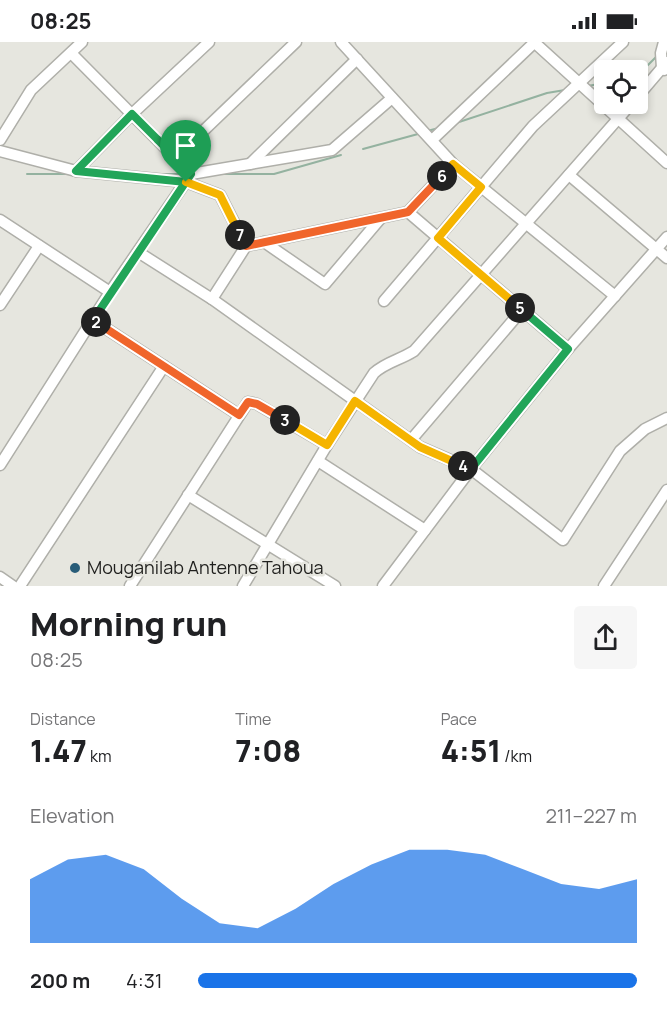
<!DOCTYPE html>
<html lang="en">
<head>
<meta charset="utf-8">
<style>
  body { margin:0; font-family:Manrope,sans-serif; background:#f6f6f6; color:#202124; height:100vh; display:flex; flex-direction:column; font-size:22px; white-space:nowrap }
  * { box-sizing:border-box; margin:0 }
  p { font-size:20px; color:#757577 }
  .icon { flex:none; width:33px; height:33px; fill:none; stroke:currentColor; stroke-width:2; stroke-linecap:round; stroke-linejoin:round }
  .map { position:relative; height:544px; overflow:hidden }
  .details { display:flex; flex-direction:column; background:#fff; flex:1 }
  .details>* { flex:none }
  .controls { position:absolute; left:594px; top:18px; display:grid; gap:12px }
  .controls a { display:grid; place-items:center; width:54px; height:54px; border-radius:6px; background:#fff; box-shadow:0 3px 9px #0003; font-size:30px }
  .pin { position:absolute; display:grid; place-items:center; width:51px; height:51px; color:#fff; margin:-62px -26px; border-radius:50% 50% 50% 0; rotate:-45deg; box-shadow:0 0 6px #0007 }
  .pin .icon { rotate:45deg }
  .km { position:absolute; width:30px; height:30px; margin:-15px; border-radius:50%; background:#222; color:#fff; font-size:16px; line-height:30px; text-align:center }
  .round { display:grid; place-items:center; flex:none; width:63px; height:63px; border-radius:6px; background:#f6f6f6 }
  .headline { display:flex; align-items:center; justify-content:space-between; height:102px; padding:0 30px }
  h1 { font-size:33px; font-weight:800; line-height:45px }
  .metrics { display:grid; grid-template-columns:repeat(3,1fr); gap:9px; height:102px; padding:6px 30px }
  .metrics div { display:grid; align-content:center }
  .metrics b { font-size:30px; font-weight:800 }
  .metrics small { font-size:16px; font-weight:400 }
  .metrics p { font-size:16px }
  .chart { height:168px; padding:12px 30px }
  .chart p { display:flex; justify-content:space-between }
  .chart svg { width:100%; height:108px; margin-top:6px; fill:#1a73e8; opacity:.7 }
  ul { padding:0 30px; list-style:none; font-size:20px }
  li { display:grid; grid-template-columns:96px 72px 1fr; align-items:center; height:45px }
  li i { height:15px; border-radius:8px; background:#1a73e8 }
  .status { display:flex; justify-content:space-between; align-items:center; height:42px; padding:0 30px; background:#fff; direction:ltr }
  .status svg { height:16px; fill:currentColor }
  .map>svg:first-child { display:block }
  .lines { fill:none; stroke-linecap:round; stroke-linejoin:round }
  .stream { stroke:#94b2a0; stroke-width:2 }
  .minor-casing { stroke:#afafa9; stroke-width:13 }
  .minor { stroke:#fff; stroke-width:10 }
  .split-1-casing { stroke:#fff; stroke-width:12 }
  .split-2-casing { stroke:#fff; stroke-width:12 }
  .split-3-casing { stroke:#fff; stroke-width:12 }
  .split-4-casing { stroke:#fff; stroke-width:12 }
  .split-5-casing { stroke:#fff; stroke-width:12 }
  .split-6-casing { stroke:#fff; stroke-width:12 }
  .split-7-casing { stroke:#fff; stroke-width:12 }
  .split-8-casing { stroke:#fff; stroke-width:12 }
  .split-1 { stroke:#22a559; stroke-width:8 }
  .split-2 { stroke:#22a559; stroke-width:8 }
  .split-3 { stroke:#f0652b; stroke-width:8 }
  .split-4 { stroke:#f5b400; stroke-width:8 }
  .split-5 { stroke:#22a559; stroke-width:8 }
  .split-6 { stroke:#f5b400; stroke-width:8 }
  .split-7 { stroke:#f0652b; stroke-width:8 }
  .split-8 { stroke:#f5b400; stroke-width:8 }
  .poi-dot { fill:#285c78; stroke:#e6e6df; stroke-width:2 }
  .labels { text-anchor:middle; stroke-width:5; stroke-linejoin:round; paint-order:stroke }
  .poi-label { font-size:18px; fill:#1f1f1d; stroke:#e6e6df; text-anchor:start }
</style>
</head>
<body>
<div class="status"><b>08:25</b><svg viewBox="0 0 49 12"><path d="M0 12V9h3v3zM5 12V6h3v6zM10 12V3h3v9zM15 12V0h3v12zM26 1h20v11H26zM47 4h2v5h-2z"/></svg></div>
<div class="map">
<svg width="667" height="544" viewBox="0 0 667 544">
  <rect width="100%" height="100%" fill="#e6e6df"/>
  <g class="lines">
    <g class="stream">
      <polyline points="636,28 646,25 658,13"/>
      <polyline points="588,44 604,41"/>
      <polyline points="456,81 547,51 565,48"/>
      <polyline points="427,89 439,86"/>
      <polyline points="363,107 418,92"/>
      <polyline points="27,132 69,132"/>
      <polyline points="162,132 186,132"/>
      <polyline points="219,132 274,132 341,113"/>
    </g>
    <defs>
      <g id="minor">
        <polyline points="341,0 453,122 615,254"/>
        <polyline points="535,1 667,121"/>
        <polyline points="71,11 191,132"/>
        <polyline points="664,28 662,26 661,11 664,0"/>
        <polyline points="638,54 667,20"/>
        <polyline points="0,98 31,48 82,0"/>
        <polyline points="432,98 535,0"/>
        <polyline points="0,109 76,129 132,72 209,0"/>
        <polyline points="175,116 296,0"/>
        <polyline points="250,122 357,17"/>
        <polyline points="76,129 186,140 220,153 246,204"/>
        <polyline points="569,133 667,216"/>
        <polyline points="408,170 568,307"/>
        <polyline points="0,178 110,250"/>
        <polyline points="264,200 325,242 380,177"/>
        <polyline points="138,210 212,257 420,405 471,427 563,498 620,409 645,387 667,376"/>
        <polyline points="212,257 246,204 408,170 453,122"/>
        <polyline points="384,259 533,84 623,0"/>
        <polyline points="0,263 39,204"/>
        <polyline points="93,278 239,373"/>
        <polyline points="411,398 522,268"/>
        <polyline points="318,419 425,488"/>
        <polyline points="0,423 110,250 191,132 332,108 392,56"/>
        <polyline points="188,453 335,544"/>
        <polyline points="0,535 13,544"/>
        <polyline points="20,544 164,324"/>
        <polyline points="130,544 248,360 257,362 327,403"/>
        <path d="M243,544L327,403L374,331C386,320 400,318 414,309L631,62"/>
        <polyline points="383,544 471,427 568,307 667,195"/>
        <polyline points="604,544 667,448"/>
      </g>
    </defs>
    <use href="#minor" class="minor-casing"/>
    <use href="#minor" class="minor"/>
  </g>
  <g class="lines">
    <defs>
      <polyline id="split-1" points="158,98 132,72 76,129 186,140"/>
      <polyline id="split-2" points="96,280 93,278 191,132 158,98"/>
      <polyline id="split-3" points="96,280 239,373 248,360 257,362 285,378"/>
      <polyline id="split-4" points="285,378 327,403 355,359 420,405 463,424"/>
      <polyline id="split-5" points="463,424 471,427 568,307 520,266"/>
      <polyline id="split-6" points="442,134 453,122 481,145 438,196 520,266"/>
      <polyline id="split-7" points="240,193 246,204 408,170 442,134"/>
      <polyline id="split-8" points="186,140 220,153 240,193"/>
    </defs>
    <use href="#split-1" class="split-1-casing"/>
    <use href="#split-2" class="split-2-casing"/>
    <use href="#split-3" class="split-3-casing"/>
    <use href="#split-4" class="split-4-casing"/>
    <use href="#split-5" class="split-5-casing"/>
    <use href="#split-6" class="split-6-casing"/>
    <use href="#split-7" class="split-7-casing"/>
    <use href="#split-8" class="split-8-casing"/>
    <use href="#split-1" class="split-1"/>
    <use href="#split-2" class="split-2"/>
    <use href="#split-3" class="split-3"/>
    <use href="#split-4" class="split-4"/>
    <use href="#split-5" class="split-5"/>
    <use href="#split-6" class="split-6"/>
    <use href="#split-7" class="split-7"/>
    <use href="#split-8" class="split-8"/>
  </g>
  <circle class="poi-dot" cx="75" cy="526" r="6"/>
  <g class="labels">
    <g class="poi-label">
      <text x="87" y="532">Mouganilab Antenne Tahoua</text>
    </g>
  </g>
</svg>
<div class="controls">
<a><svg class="icon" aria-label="locate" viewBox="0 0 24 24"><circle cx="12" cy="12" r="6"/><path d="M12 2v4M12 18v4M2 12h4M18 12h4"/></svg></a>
</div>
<div class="pin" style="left:186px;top:140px;background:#1e9e55"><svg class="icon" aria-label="arrive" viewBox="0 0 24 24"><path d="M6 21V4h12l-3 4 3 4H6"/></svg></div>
<b class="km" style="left:96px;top:280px">2</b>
<b class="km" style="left:285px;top:378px">3</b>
<b class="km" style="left:463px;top:424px">4</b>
<b class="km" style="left:520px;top:266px">5</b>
<b class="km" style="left:442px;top:134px">6</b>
<b class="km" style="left:240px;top:193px">7</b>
</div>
<section class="details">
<div class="headline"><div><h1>Morning run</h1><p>08:25</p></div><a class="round"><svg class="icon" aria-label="share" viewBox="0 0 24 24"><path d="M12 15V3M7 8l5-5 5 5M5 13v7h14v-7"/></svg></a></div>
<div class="metrics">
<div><p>Distance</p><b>1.47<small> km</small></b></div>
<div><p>Time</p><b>7:08</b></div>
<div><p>Pace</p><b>4:51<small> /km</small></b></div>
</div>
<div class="chart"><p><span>Elevation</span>211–227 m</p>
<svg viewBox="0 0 160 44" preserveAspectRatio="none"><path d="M0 44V18L10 10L20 8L30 14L40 26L50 36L60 38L70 30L80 20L90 12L100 6L110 6L120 8L130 14L140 20L150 22L160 18V44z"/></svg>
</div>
<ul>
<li><b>200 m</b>4:31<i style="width:100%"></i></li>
</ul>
</section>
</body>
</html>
